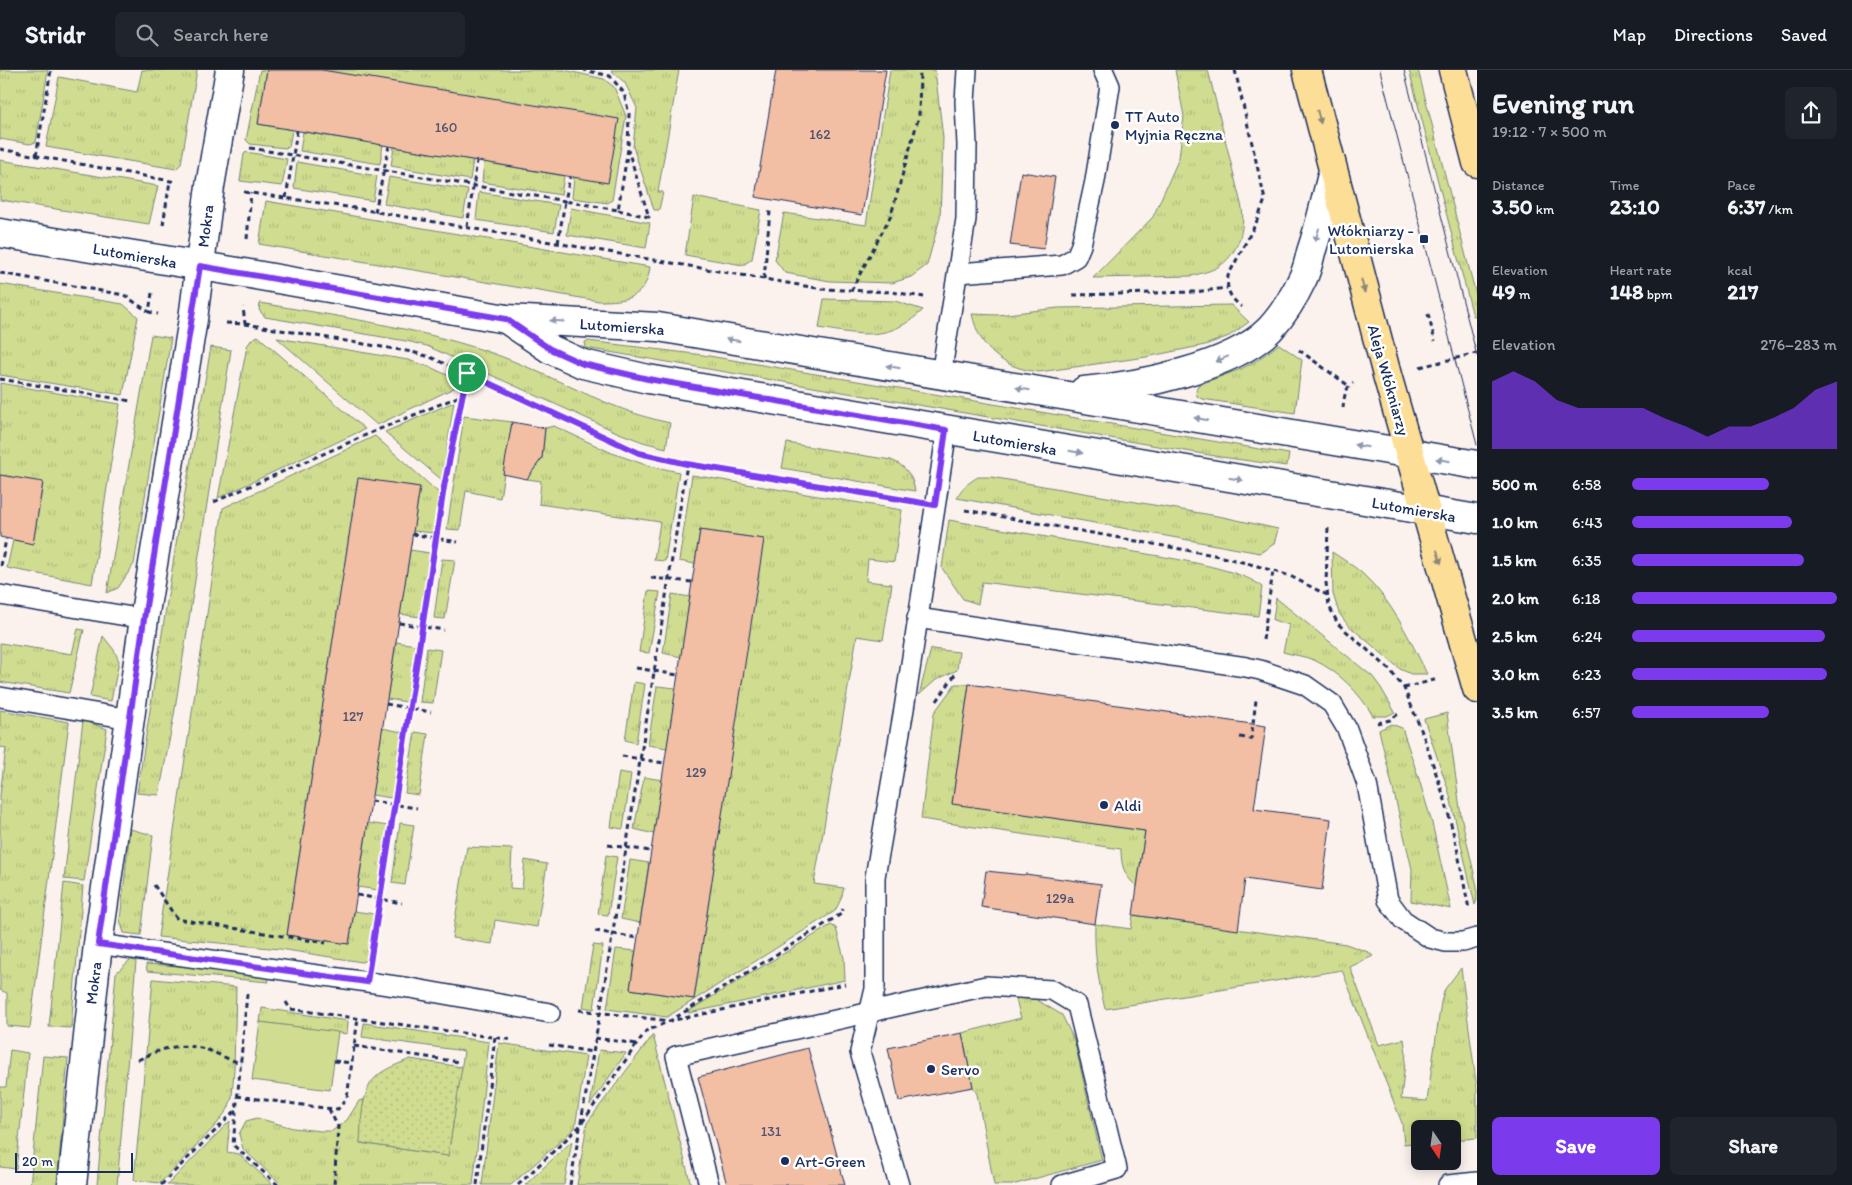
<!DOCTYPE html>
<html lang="en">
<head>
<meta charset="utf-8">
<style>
  body { margin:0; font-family:Itim,sans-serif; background:#20242c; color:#f1f3f6; height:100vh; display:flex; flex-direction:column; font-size:19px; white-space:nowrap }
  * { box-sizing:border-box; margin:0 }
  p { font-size:16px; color:#9ea1a6 }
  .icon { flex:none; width:28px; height:28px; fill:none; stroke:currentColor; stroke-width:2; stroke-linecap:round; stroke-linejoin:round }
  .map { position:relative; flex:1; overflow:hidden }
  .panel { display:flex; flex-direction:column; background:#171b24; width:375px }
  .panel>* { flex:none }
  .needle { width:32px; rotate:167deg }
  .fabs { position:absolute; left:1411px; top:1050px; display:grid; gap:10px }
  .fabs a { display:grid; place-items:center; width:50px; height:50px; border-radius:8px; background:#171b24; box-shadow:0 2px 12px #0003; font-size:25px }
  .scale { position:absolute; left:15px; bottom:12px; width:118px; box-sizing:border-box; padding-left:5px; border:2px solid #1b2f5e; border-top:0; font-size:14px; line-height:18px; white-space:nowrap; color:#1b2f5e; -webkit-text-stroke:4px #fff; paint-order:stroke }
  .pin { position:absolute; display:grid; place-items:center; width:42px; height:42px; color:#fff; margin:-21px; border:2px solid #fff; border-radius:50%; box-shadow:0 1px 5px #0007 }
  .round { display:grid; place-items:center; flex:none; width:52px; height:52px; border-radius:8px; background:#20242c }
  .headline { display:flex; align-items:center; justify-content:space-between; height:85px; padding:0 15px }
  h1 { font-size:28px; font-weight:800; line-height:38px }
  .figures { display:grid; grid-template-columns:repeat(3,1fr); gap:8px; height:85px; padding:5px 15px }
  .figures div { display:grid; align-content:center }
  .figures b { font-size:21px; font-weight:800 }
  .figures small { font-size:14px; font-weight:400 }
  .figures p { font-size:14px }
  .chart { height:140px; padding:10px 15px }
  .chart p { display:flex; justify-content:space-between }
  .chart svg { width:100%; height:90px; margin-top:5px; fill:#7c3aed; opacity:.7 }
  .button { display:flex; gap:10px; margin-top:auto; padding:10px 15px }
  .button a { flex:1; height:58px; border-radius:8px; background:#7c3aed; color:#fff; font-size:20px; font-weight:800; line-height:58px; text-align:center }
  .button a+a { background:#20242c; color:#f1f3f6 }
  ul { padding:0 15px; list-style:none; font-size:16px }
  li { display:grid; grid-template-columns:80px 60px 1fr; align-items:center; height:38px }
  li i { height:12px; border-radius:6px; background:#7c3aed }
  header { display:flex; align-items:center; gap:30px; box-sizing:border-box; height:70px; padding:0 25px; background:#171b24; border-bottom:1px solid #363941 }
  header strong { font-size:24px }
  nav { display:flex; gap:28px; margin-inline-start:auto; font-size:18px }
  .search { width:350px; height:45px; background:#20242c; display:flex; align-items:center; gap:12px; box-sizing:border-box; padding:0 18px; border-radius:8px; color:#9ea1a6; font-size:19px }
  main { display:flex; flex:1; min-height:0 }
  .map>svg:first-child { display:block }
  .grass { fill:url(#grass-tufts); stroke:#768677 }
  .park { fill:url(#park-dots); stroke:#768677 }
  .pitch { fill:#d0dd90; stroke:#768677 }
  .building { fill:#f2bea4; stroke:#1b2f5e }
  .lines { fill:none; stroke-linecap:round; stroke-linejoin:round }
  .lane-casing { stroke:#1b2f5e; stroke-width:22 }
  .street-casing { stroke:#1b2f5e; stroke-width:31 }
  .secondary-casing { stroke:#1b2f5e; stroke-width:31 }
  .primary-casing { stroke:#1b2f5e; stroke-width:31 }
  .path { stroke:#1b2f5e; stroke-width:3; stroke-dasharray:5 4; stroke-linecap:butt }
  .lane { stroke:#fff; stroke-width:19 }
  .street { stroke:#fff; stroke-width:28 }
  .secondary { stroke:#fff; stroke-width:28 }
  .primary { stroke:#fdde96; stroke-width:28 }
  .tram { stroke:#1b2f5e; stroke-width:1 }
  .oneway { fill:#8c867a }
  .oneway2 { fill:#8d97ae }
  .route-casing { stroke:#fff; stroke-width:10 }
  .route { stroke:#7c3aed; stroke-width:6 }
  .poi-dot { fill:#1b2f5e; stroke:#fff; stroke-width:2 }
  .labels { text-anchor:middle; stroke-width:5; stroke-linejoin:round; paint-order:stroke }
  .number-label { font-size:14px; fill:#515370 }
  .poi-label { font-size:16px; fill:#1b2f5e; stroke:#fff; text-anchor:start }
  .street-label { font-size:16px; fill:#1b2f5e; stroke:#fff }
</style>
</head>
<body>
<header>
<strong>Stridr</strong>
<div class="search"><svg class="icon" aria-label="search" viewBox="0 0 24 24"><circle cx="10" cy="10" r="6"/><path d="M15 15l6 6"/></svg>Search here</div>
<nav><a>Map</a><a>Directions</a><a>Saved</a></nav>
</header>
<main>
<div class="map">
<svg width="1477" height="1115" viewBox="0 0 1477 1115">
  <defs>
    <pattern id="grass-tufts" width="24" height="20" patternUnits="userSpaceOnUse" patternTransform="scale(1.25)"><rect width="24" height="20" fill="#d0dd90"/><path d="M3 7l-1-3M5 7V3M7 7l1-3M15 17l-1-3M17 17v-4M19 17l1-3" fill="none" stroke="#b2be7f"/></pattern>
    <pattern id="park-dots" width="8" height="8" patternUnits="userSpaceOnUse" patternTransform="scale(1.25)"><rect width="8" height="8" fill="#d0dd90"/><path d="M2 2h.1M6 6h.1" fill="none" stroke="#b2be7f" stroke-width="1.8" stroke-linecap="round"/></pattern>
  </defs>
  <rect width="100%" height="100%" fill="#fcf2ed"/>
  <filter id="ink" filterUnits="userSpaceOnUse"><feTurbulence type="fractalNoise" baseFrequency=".02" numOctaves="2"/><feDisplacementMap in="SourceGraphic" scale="10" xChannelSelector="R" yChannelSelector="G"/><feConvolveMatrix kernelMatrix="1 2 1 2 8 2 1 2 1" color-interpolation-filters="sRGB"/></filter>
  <g filter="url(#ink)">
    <g class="grass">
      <polygon points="0,0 48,0 36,72 30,74 0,69"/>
      <polygon points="142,0 197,0 181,94 176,99 46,77 59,7 137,22"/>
      <polygon points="260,0 267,0 258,54 292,60 289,77 285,78 250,74 246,70"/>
      <polygon points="322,0 564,0 604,9 614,17 626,46 612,130 608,133 572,128 574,107"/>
      <polygon points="611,0 679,0 658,122 663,122 659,140 654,140 633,77 637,38 625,13"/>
      <polygon points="890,0 935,0 943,68 940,148 927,195 911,207 892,213 830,211 785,203 775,190 784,143 866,155"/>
      <path d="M1175,0H1208L1242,138C1245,158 1239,182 1221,195C1213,201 1201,203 1192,206L1093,208L1153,147L1179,88L1184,46Z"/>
      <polygon points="1409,0 1418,0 1477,229 1477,245 1473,246"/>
      <polygon points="303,62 383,75 380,94 300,81"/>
      <polygon points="394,77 473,90 470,110 391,96"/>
      <polygon points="246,82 287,89 282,116 240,111 244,84"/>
      <polygon points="0,90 158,116 149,154 0,130"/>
      <polygon points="297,92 377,106 373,131 294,118"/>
      <polygon points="484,92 564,106 561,125 482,112"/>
      <polygon points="389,107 468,120 463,148 384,134"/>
      <polygon points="479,122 559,135 554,162 476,150"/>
      <polygon points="694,127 761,140 752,189 743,195 685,185"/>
      <path d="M266,131L650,197C646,228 627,231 599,231L259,174Z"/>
      <polygon points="571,138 650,153 646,178 567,165"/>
      <polygon points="0,214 123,234 138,247 123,325 0,305"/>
      <path d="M824,229L895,231L923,240C889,272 862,265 819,258Z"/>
      <path d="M260,233C336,246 413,257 486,281C549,302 606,340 670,353L666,378L643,372L619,363L427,276L406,271L265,247L259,240Z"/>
      <path d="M1231,235L1249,252L1229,266L1205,275L1146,287L1039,302C1003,298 980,280 972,244L998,245L1058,238Z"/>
      <polygon points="151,265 171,268 134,494 118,518 107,523"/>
      <polygon points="258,266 365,359 218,428 247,276 252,269"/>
      <polygon points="277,268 408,290 430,297 458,310 456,317 377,355"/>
      <polygon points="588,271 703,285 1289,384 1287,396 1221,387 586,278 585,272"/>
      <polygon points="1279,274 1302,290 1295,343 1202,329 1197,326 1196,321 1198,315 1241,299 1259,289"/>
      <polygon points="211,277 231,280 174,645 159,725 137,723 177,468"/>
      <polygon points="0,313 120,334 92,514 7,498 13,470 33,473 43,413 0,405"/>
      <polygon points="454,332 442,410 385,362"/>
      <polygon points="464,346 512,352 500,428 466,421 460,460 447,459"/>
      <polygon points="554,356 612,383 646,395 679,402 665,491 654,490 660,452 539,434 541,411 527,409 542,388 545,358"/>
      <polygon points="375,366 440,424 435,463 413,461 420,417 358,410 287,865 349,874 354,841 374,844 368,889 362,892 280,879 158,867 223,438"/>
      <path d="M787,373L891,390C906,396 912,405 915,421L782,398Z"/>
      <polygon points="692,405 902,440 894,492 868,489 866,511 892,514 883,570 857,566 814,814 844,818 841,829 835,841 667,947 607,939 616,879 636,881 630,919 694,929 763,469 700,460 695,494 679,491"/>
      <path d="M978,407H991L1223,447L1278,459L1274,474L1260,483L957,428C961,418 968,413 978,407Z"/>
      <path d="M949,450C1001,459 1053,468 1104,477C1138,483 1241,496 1262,517L1258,546L982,512L978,534L963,529L942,498Z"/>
      <polygon points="410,480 430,483 420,547 400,544"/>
      <path d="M1332,482C1342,489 1353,495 1363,504C1392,531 1410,569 1427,604H1411L1400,599L1347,554L1339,543L1333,524Z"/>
      <polygon points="442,489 455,490 445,549 434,548"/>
      <polygon points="648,521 660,522 649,583 639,582"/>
      <polygon points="672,524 690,527 681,587 663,583"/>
      <path d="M1276,528L1373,607L1381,618L1395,642L1387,646H1373C1359,622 1339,602 1314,590C1304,586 1293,585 1283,582L1289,555L1273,550Z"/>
      <polygon points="78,559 84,560 69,623 0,612 0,573 72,584"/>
      <polygon points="103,566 114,580 119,591 111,631 90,627"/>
      <polygon points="396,572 416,575 407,632 387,629"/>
      <polygon points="427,578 441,580 433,633 420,632"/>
      <polygon points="931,579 959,582 957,600 936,610 919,625"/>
      <polygon points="634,612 645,614 636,673 625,670"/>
      <path d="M955,614H969L952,733L1145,761L1137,817C1124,805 1121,796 1121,779L921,749L934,643Z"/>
      <polygon points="657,616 676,618 667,678 648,675"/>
      <polygon points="0,640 69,652 30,958 7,956 7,923 0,920 0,725 6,678 0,677"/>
      <polygon points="1447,643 1461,746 1477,816 1477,830 1475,835 1449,722 1424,649"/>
      <polygon points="83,650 107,659 84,811 64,809"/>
      <polygon points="1391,654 1402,658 1418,706 1432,753 1451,839 1411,831 1412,799 1379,660"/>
      <polygon points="382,658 402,662 392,728 372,725"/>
      <polygon points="415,662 428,664 419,725 405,723"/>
      <polygon points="619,702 631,704 623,759 611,757"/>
      <polygon points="644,707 662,710 654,764 634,759"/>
      <polygon points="368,753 388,756 378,820 358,817"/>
      <polygon points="400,753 414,755 405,815 392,813"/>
      <polygon points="130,759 153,765 141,865 124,863 120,850"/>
      <polygon points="467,777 512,779 510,818 522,819 525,790 547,794 537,857 495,850 492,874 452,868"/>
      <polygon points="606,785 617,787 608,845 598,844"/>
      <polygon points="630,790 649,793 640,853 621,849"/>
      <polygon points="64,813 83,816 71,958 49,957"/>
      <path d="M1133,845L1346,874L1368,882L1373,886L1350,897L1379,975L1404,969L1406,983L1401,1029L1427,1031L1441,932L1445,919L1461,898L1477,1019V1068L1453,1070L1452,1059H1420V1072L1404,1074L1402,1053L1342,900L1105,939C1098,910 1094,883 1095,854L1131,859Z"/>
      <polygon points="831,855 836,858 844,888 845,910 689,943 687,942"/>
      <polygon points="593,875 603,876 594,939 583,937"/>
      <polygon points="130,890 136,891 117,1115 97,1115 116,903"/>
      <polygon points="146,894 200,897 267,905 269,912 147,901"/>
      <polygon points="153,909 236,917 234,999 232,1027 228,1039 216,1055 160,1113 134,1110"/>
      <polygon points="1015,926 1032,927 1062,945 1074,970 1102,1090 1012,1115 994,1115 977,1024 973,1017 962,963 1021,948"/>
      <polygon points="262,938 348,951 347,964 260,952"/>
      <polygon points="364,953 489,972 473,1115 282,1115 243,1079 239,1064 246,1051 257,1048 293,1058 321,1061 332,1061 347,1050 359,1031 364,1029 360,1073 448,1086 464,981 362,967"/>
      <polygon points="653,965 691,1115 577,1115 587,1053"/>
      <polygon points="499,973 586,986 575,1058 511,1115 482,1115"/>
      <polygon points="10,980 28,983 16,1099 0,1097 0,1017 6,1017"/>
      <polygon points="599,980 626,983 590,1035"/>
      <polygon points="43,986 68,988 57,1115 30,1115"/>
      <polygon points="230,1051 227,1082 239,1084 273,1115 167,1115"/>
      <polygon points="572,1071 564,1115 525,1115"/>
    </g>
    <path class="park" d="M410,989L462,997L448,1086L360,1073C361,1055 361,1021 375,1008C383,999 399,994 410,989Z"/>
    <polygon class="pitch" points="260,952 338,962 330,1020 252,1010"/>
    <g class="building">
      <polygon points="267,0 322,0 619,49 608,113 258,54"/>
      <polygon points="776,0 886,0 862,145 755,127"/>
      <polygon points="1021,102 1055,107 1044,179 1010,175"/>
      <polygon points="512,352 545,358 542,388 527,409 503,404"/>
      <polygon points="0,405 43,412 33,474 0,467"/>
      <polygon points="358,408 420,417 349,874 287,865"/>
      <polygon points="700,460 764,469 694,929 630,919"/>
      <polygon points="969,614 1266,656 1254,739 1331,749 1322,820 1245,809 1238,860 1133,845 1145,761 952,734"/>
      <polygon points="986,801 1024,805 1025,804 1101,814 1095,854 981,837"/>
      <polygon points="962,963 973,1017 899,1031 888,978"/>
      <polygon points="808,978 845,1115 727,1115 698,1007"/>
    </g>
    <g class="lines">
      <defs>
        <g id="lane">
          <polyline points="958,203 1062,195 1076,187 1081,175 1095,111 1110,16 1103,0"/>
          <polyline points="941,305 966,149 967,75 965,32 967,0"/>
          <polyline points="0,525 144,549"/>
          <polyline points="917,548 1246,597 1260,600 1305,615 1332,634 1347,659 1367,714 1388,830 1403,850 1430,868 1446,872 1463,872 1477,868"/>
          <polyline points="0,627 130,649"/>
          <polyline points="98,874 410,918 550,943"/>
          <polyline points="709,1115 676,986 986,916 1052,920 1077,935 1117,1099 1062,1115"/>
          <polyline points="899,1115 860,982 875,919 875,807 904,639 947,360"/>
          <polyline points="1448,1115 1477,1112"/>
        </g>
        <polyline id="street" points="72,1115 98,874 144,549 193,249 210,116 230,0"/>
        <g id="secondary">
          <polyline points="0,163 244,203 506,249 658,257 1477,395"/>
          <polyline points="506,249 550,279 583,294 648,309 1477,449"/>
          <path d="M1084,321C1137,316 1232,298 1270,259C1283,245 1295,225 1303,208C1307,200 1309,191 1311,182C1320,156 1326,128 1333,101"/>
        </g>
        <g id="primary">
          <polyline points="1307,0 1387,305 1477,619"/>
          <polyline points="1453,0 1477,93"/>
        </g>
      </defs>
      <use href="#lane" class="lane-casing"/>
      <use href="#street" class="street-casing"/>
      <use href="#secondary" class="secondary-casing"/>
      <use href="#primary" class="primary-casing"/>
      <g class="path">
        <path d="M1235,0L1265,130L1256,153L1228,206C1226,220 1230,228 1242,237"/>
        <polyline points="250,78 565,131 570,107"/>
        <polyline points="0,79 176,112"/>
        <polyline points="36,86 51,0"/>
        <polyline points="244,122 354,138 822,219 892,222 924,227"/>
        <polyline points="286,128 297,61"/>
        <polyline points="618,140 649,147 628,80"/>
        <polyline points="375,142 389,76"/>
        <polyline points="163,155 170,111"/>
        <polyline points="467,157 477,91"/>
        <polyline points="247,169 251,123"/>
        <polyline points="558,173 565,131 618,140 628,79 629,44 624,23 610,6 584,0"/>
        <polyline points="0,203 124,225 149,242"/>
        <polyline points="764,209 770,141"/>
        <polyline points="851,221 891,145 919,46 920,0"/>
        <polyline points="152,223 149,242 158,244"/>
        <polyline points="1073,225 1194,222 1227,218"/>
        <polyline points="1428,244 1435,271"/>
        <polyline points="226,253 245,254 243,237"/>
        <polyline points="245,254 412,282 430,287 639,383 687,394 907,430"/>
        <polyline points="1299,280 1349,316"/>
        <polyline points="1420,297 1477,283"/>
        <polyline points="0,309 131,331"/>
        <path d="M1343,338C1344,328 1345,318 1353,313"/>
        <polyline points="214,432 375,361 460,326"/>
        <polyline points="965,440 1214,485 1254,495 1290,506 1327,525"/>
        <polyline points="1328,458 1326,513 1329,536 1338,554 1388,598 1404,618 1422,662 1445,730 1457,778 1469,839"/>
        <polyline points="412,464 458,472"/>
        <polyline points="1,496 6,469"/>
        <polyline points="651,508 692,512"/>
        <polyline points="399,553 444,560"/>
        <polyline points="1263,570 1273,501"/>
        <polyline points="636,598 678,605"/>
        <polyline points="1404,618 1438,609"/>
        <polyline points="937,631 956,603"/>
        <polyline points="386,634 431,642"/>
        <polyline points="1377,653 1390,650 1401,642"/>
        <polyline points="1240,667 1251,669 1256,630"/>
        <polyline points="622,686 664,693"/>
        <polyline points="371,731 417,738"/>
        <polyline points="608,775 651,781"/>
        <polyline points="154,815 177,849 326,873"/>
        <polyline points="357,825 402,833"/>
        <polyline points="595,861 638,868"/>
        <polyline points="371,882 444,417 461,326 467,304"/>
        <polyline points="247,924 233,1075 278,1115"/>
        <polyline points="286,932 290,939 513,970"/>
        <polyline points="579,940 670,951 841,844 843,839"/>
        <polyline points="595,968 637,974"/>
        <polyline points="549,975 593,982"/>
        <polyline points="354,976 459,992"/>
        <path d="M138,990C160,979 179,972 205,979C217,983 228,990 241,993"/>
        <polyline points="334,991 352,993"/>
        <polyline points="237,1026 324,1038 338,1039 347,1028 358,948"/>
        <polyline points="329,1039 338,1057 334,1115"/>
        <polyline points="161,1115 235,1041"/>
        <polyline points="477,1115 495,967"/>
        <polyline points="518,1115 579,1057 646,961 670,951 845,914"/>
        <polyline points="570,1115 600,943 687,394"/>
      </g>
      <use href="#lane" class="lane"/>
      <use href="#street" class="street"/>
      <use href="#secondary" class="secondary"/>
      <use href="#primary" class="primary"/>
      <g class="tram">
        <polyline points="1380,0 1477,375"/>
        <polyline points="1404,0 1477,286"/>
      </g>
    </g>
    <defs><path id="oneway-solid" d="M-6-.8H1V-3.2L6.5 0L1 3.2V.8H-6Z" transform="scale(1.25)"/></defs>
    <g class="oneway">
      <use href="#oneway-solid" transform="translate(1319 47) rotate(75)"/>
      <use href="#oneway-solid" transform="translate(1363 216) rotate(76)"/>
      <use href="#oneway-solid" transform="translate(1439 487) rotate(73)"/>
    </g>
    <g class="oneway2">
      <use href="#oneway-solid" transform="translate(1317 165) rotate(107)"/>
      <use href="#oneway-solid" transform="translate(557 251) rotate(-177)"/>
      <use href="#oneway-solid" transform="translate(733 270) rotate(-170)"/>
      <use href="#oneway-solid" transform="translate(1222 289) rotate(157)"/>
      <use href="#oneway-solid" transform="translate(893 297) rotate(-170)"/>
      <use href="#oneway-solid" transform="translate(1023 319) rotate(-170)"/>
      <use href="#oneway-solid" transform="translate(1201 349) rotate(-170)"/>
      <use href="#oneway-solid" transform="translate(1361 376) rotate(-170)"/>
      <use href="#oneway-solid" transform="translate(1076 382) rotate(10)"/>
      <use href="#oneway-solid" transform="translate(1443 390) rotate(-171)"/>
      <use href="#oneway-solid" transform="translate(1236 409) rotate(10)"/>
    </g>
  </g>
  <g class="lines" filter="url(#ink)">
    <defs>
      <polygon id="route" points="200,196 506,249 550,279 583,294 648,309 946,360 935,435 687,394 639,383 467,303 444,417 367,912 98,874 144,549"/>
    </defs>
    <use href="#route" class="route-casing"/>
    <use href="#route" class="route"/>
  </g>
  <g class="poi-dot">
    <circle cx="1115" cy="55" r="5"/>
    <rect x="1419" y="164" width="10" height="10" rx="2.5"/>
    <circle cx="1104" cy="735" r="5"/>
    <circle cx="931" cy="999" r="5"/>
    <circle cx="785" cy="1091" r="5"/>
  </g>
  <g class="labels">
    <g class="number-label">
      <text x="446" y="62">160</text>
      <text x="820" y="69">162</text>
      <text x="353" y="651">127</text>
      <text x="696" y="707">129</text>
      <text x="1060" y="833">129a</text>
      <text x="771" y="1066">131</text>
    </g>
    <g class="poi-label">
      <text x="1125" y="52">TT Auto<tspan x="1125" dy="18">Myjnia Ręczna</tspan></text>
      <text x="1414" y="166" text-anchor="end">Włókniarzy -<tspan x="1414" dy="18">Lutomierska</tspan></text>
      <text x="1114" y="741">Aldi</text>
      <text x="941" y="1005">Servo</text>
      <text x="795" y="1097">Art-Green</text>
    </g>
    <g class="street-label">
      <text transform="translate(205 156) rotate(-83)" y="6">Mokra</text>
      <text transform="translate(135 185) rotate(10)" y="6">Lutomierska</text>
      <text transform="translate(622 256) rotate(4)" y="6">Lutomierska</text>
      <text transform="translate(1389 310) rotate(74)" y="6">Aleja Włókniarzy</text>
      <text transform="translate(1015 372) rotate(10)" y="6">Lutomierska</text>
      <text transform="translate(1414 439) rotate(10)" y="6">Lutomierska</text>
      <text transform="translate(93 913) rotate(-83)" y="6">Mokra</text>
    </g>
  </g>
</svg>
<div class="fabs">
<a><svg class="needle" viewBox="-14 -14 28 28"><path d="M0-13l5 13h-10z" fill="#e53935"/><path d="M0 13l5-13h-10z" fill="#9ea1a6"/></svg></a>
</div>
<div class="scale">20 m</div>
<div class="pin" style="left:467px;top:303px;background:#1e9e55"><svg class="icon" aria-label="arrive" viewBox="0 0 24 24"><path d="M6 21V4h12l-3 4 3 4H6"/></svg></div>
</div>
<section class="panel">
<div class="headline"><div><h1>Evening run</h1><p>19:12 · 7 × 500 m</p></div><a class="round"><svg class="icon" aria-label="share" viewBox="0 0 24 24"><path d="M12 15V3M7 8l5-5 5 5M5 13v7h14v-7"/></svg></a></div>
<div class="figures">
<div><p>Distance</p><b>3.50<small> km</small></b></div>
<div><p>Time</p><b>23:10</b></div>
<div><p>Pace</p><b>6:37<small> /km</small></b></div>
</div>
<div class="figures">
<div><p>Elevation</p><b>49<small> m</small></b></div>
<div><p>Heart rate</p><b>148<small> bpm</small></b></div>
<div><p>kcal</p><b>217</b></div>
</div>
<div class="chart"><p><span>Elevation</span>276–283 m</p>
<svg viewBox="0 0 160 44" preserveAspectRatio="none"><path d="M0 44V11L10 6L20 11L30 20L40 24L50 24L60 24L70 24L80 29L90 33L100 38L110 33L120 33L130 29L140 24L150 15L160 11V44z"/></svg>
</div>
<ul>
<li><b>500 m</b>6:58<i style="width:67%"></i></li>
<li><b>1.0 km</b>6:43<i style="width:78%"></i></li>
<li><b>1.5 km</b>6:35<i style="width:84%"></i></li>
<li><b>2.0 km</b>6:18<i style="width:100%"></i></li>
<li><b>2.5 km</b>6:24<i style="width:94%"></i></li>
<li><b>3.0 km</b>6:23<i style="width:95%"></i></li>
<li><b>3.5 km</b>6:57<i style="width:67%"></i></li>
</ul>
<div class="button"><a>Save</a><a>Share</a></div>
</section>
</main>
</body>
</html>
